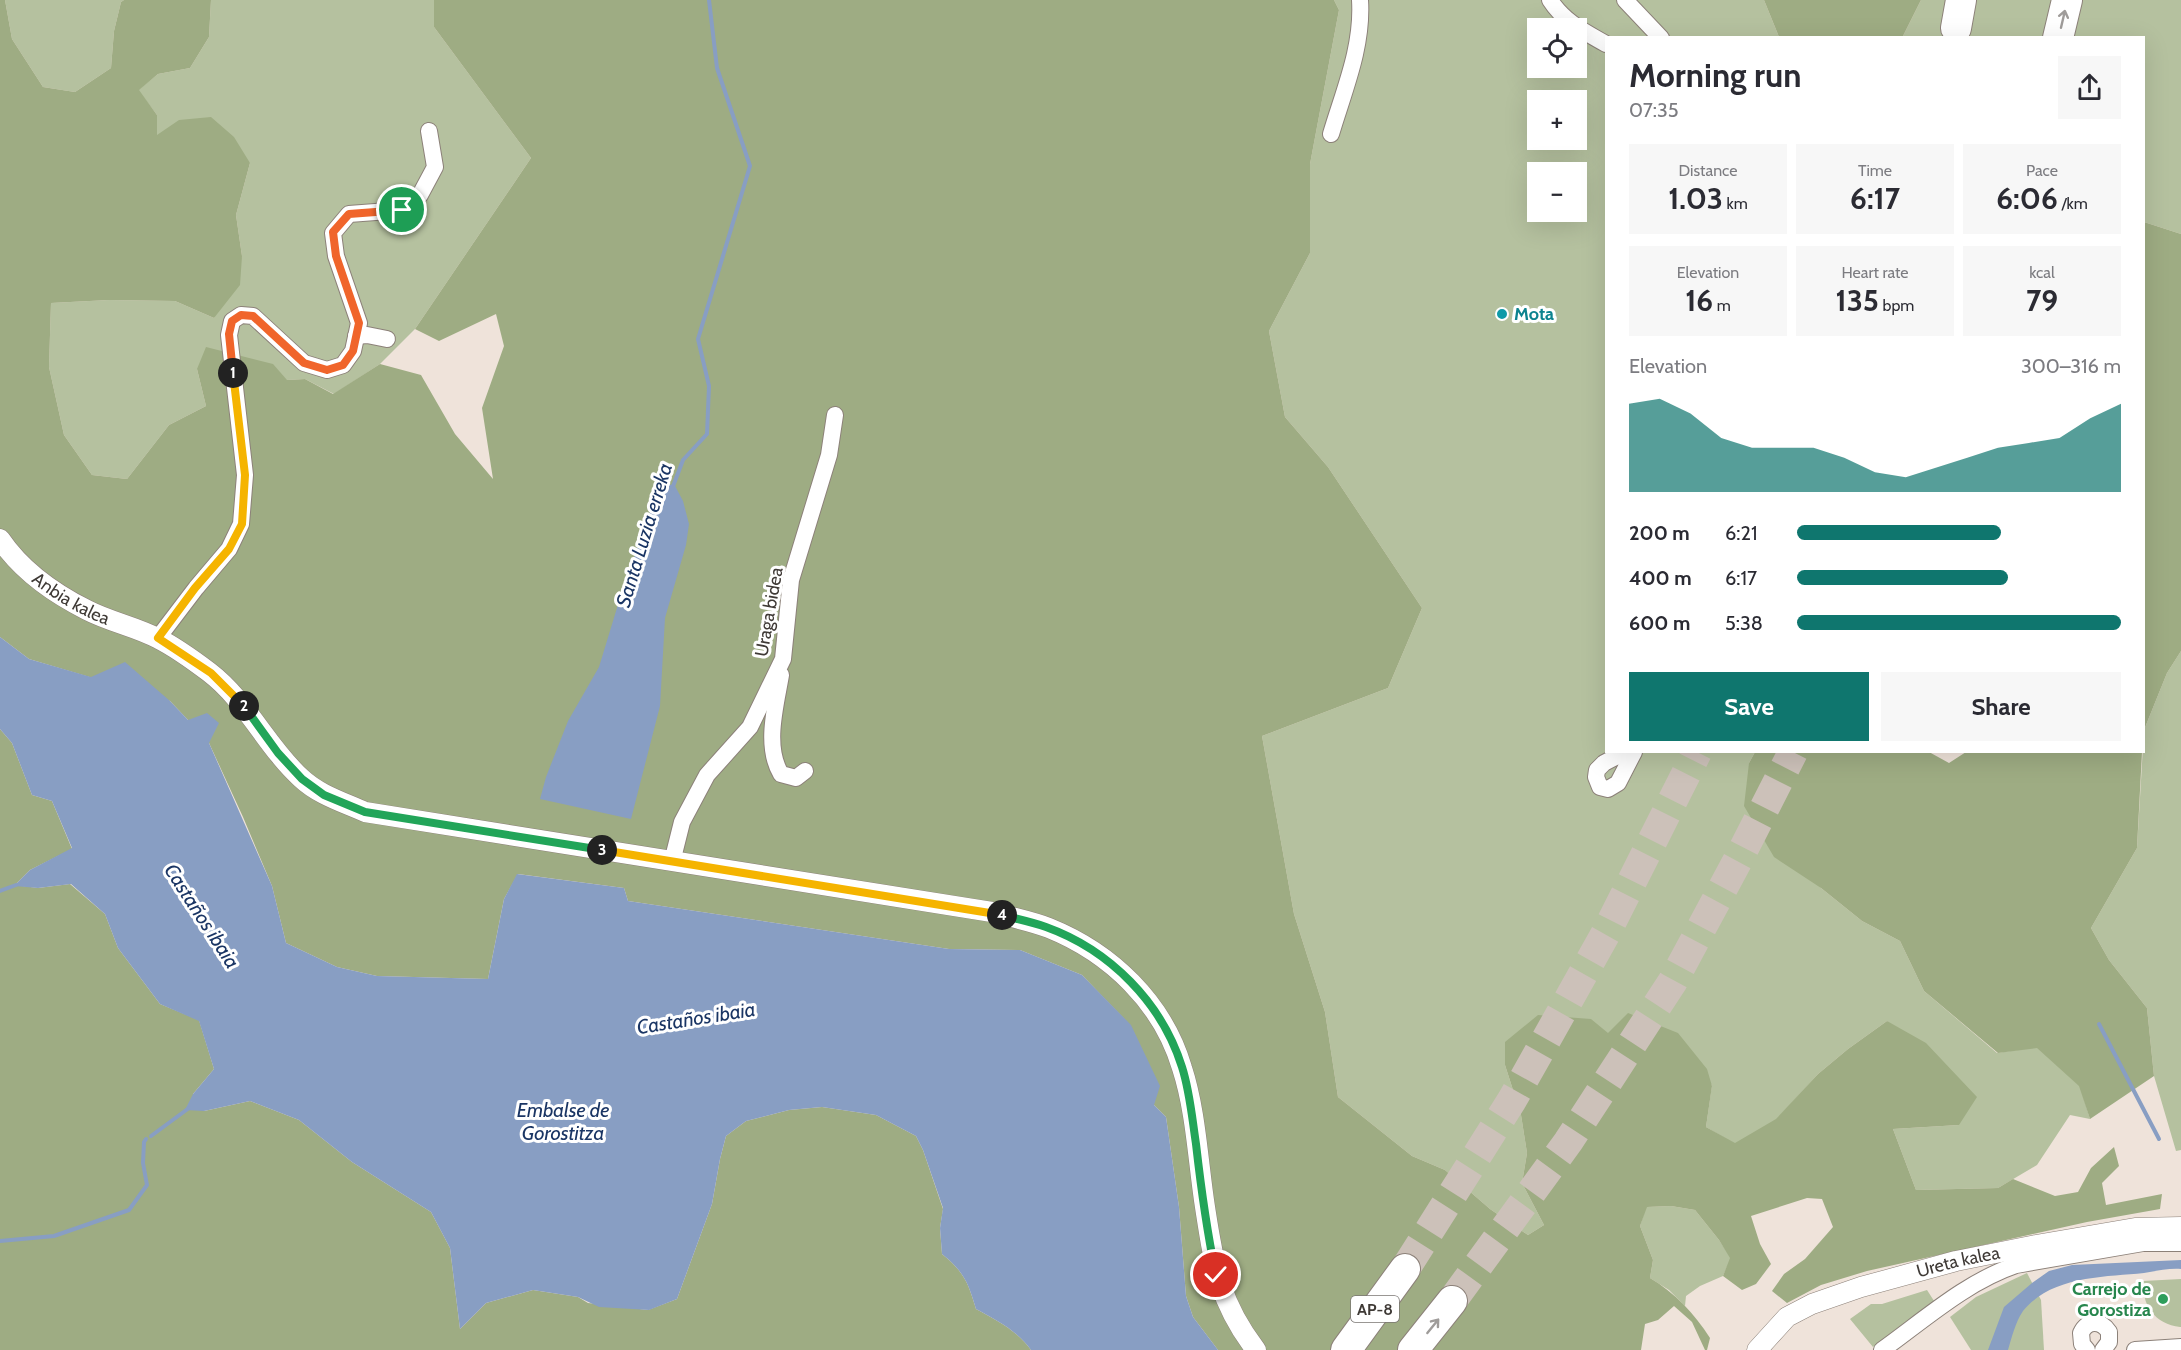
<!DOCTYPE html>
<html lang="en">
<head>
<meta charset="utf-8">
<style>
  body { margin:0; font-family:Cabin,sans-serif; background:#f7f7f7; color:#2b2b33; height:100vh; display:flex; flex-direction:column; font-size:22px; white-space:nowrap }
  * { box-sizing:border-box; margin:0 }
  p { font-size:20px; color:#7c7c81 }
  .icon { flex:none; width:33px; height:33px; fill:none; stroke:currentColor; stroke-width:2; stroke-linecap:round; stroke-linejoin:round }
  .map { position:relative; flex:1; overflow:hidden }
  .details { position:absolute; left:1605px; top:36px; width:540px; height:717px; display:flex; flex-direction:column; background:#fff; border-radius:0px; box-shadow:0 6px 24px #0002 }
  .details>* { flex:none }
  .tools { position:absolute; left:1527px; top:18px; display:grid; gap:12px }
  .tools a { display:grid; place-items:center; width:60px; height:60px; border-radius:0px; background:#fff; box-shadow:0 6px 24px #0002; font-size:30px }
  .pin { position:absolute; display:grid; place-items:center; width:51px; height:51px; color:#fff; margin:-26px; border:3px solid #fff; border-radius:50%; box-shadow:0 2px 6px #0007 }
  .km { position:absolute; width:30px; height:30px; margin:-15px; border-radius:50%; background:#222; color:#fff; font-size:16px; line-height:30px; text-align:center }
  .round { display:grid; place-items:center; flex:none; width:63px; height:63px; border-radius:0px; background:#f7f7f7 }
  .headline { display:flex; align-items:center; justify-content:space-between; height:102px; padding:0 24px }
  h1 { font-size:33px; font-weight:700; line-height:45px }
  .metrics { display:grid; grid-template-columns:repeat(3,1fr); gap:9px; height:102px; padding:6px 24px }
  .metrics div { display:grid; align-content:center; border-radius:0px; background:#f7f7f7; text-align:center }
  .metrics b { font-size:30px; font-weight:700 }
  .metrics small { font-size:16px; font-weight:400 }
  .metrics p { font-size:16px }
  .chart { height:168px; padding:12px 24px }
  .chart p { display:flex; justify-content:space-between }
  .chart svg { width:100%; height:108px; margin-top:6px; fill:#0f766e; opacity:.7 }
  .primary-button { display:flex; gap:12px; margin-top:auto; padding:12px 24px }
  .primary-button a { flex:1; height:69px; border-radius:0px; background:#0f766e; color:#fff; font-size:24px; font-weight:700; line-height:69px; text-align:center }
  .primary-button a+a { background:#f7f7f7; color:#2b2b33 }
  ul { padding:0 24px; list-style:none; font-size:20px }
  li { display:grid; grid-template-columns:96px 72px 1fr; align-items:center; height:45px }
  li i { height:15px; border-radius:8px; background:#0f766e }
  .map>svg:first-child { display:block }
  .green { fill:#b5c19f; fill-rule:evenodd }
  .forest { fill:#9eac83 }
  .water { fill:#889ec3 }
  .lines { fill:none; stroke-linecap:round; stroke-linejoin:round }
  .stream { stroke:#889ec3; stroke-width:4 }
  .motorway-tunnel { stroke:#ccc1b9; stroke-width:30; stroke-dasharray:30 15; stroke-linecap:butt }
  .minor-casing { stroke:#8c8179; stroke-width:18 }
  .tertiary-casing { stroke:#8c8179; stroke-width:21 }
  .motorway-casing { stroke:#8c8179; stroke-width:32 }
  .minor { stroke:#fff; stroke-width:16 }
  .tertiary { stroke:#fff; stroke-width:20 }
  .motorway { stroke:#fff; stroke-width:30 }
  .oneway { stroke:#9f9c9a }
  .split-1-casing { stroke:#fff; stroke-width:12 }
  .split-2-casing { stroke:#fff; stroke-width:12 }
  .split-3-casing { stroke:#fff; stroke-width:12 }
  .split-4-casing { stroke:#fff; stroke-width:12 }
  .split-5-casing { stroke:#fff; stroke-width:12 }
  .split-1 { stroke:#f0652b; stroke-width:8 }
  .split-2 { stroke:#f5b400; stroke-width:8 }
  .split-3 { stroke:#22a559; stroke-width:8 }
  .split-4 { stroke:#f5b400; stroke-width:8 }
  .split-5 { stroke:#22a559; stroke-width:8 }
  .culture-dot { fill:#0f9aa8; stroke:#fff; stroke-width:2 }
  .leisure-dot { fill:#2e9e5b; stroke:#fff; stroke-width:2 }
  .labels { text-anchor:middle; stroke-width:6; stroke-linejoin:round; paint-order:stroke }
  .shield { fill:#fff; stroke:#797572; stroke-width:1.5 }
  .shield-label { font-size:16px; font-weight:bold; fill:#3f3a36 }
  .culture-label { font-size:18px; font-weight:bold; fill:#0d838f; stroke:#fff; text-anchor:start }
  .street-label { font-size:18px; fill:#3f3a36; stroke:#fff }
  .leisure-label { font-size:18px; font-weight:bold; fill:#27864d; stroke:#fff; text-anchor:end }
  .water-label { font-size:20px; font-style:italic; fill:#1a3564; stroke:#fff }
</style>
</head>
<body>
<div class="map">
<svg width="2181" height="1350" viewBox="0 0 2181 1350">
  <rect width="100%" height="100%" fill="#efe3da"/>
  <g class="green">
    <polygon points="5,0 124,0 121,2 114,31 111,68 75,92 43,87 12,39"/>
    <polygon points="211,0 434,0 434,27 531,158 415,329 380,364 334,394 305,379 287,380 197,369 206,406 169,425 127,479 92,475 64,435 49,367 51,303 109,300 175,301 214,318 242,256 236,215 250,163 157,136 157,115 138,90 158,74 190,68 209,37"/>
    <path d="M1334,0H1764L1779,37L1606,38V752H1755L1749,763L1821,888L1862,921L1900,941L1924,991L1997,1053L2037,1047L2080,1086L2090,1119L2070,1115L2037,1165L1998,1188L1916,1190L1893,1129L1959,1125L1887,1021L1848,1049L1818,1074L1776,1120L1735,1144L1706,1127L1712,1085L1608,1033L1505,1065L1521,1115L1527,1153L1522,1183L1544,1225L1528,1235L1490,1209L1445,1170L1412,1156L1338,1097L1325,1012L1294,914L1262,736L1388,688L1422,608L1328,467L1285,417L1269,331L1310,253V164L1339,10ZM1538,28H1576V68H1538ZM1538,100H1576V140H1538ZM1538,172H1576V212H1538Z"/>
    <polygon points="1921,0 2181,0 2181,234 2144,222 2144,38 1902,38"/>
    <polygon points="2181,651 2181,1150 2176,1151 2154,1076 2147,1008 2109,960 2091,928 2137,848 2144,730 2167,673"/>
    <polygon points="1671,1206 1695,1210 1719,1240 1731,1258 1723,1276 1700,1286 1686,1296 1685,1306 1669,1290 1650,1278 1653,1260 1640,1226 1646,1207"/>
    <polygon points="2027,1273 2041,1300 2044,1350 1971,1350 1950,1317 1976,1297"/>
    <path d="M2181,1279V1327H2180C2155,1324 2142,1306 2143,1281Z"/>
    <polygon points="1927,1290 1936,1304 1873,1347 1850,1319 1871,1304 1882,1304"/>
  </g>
  <g class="forest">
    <path d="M0,0H5L12,39L43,87L75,92L111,68L114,31L121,2L124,0H211L209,37L190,68L158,74L139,90L157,115V135L179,120L211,117L234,137L250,163L236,215L242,256L240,285L214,318L175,301L109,300L51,303L49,367L64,435L92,475L127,479L169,425L206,406L197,369L206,347L273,364L287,380L305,379L333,394L380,364L421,375L455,434L493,479L482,408L504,346L496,314L439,341L415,329L531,158L434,27V0H1334L1339,10L1310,164V253L1269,331L1285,417L1328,467L1422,608L1388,688L1262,736L1294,914L1325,1012L1338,1097L1412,1156L1445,1170L1490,1209L1528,1235L1544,1225L1522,1183L1527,1153L1521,1115L1505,1065V1042L1538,1015L1591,1019L1608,1033L1628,1013L1678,1033L1707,1069L1712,1086L1706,1127L1735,1143L1776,1119L1818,1074L1848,1049L1887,1021L1926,1043L1977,1097L1959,1125L1893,1129L1916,1190L1998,1188L2013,1179L2055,1196L2078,1192L2091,1168L2114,1147L2119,1166L2102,1183L2106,1205L2162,1194L2160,1209L2087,1222L1867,1271L1821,1285L1787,1303L1772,1291L1784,1274L1805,1259L1833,1227L1822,1199L1807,1198L1751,1216L1760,1244L1771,1264L1756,1284L1742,1290L1723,1276L1730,1258L1719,1240L1695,1210L1671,1206L1647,1207L1640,1226L1653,1260L1650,1278C1675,1293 1694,1313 1710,1338L1707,1350H1705L1692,1322L1674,1306L1658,1320L1645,1324L1641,1350H1218L1193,1317L1186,1296L1179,1207L1166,1117L1154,1105L1130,1025L1082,975L1020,950L949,949L628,901L624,888L518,874L504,899L488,979L377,976L337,967L286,943L272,886L243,817L209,743L188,720L170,701L29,659L0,637Z"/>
    <polygon points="1764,0 1921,0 1902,38 1779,37"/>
    <polygon points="2144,222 2181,234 2181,651 2167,673 2144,730"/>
    <path d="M0,729L12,743L32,795L52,801L72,849L30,870L15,885L38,888L70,884L105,914L118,948L160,1004L199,1020L214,1069L193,1094L204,1111L250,1101L299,1120L352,1162L431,1212L450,1248L460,1329L486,1303L533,1290L578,1297L588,1303L648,1310L677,1299L712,1204L720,1159L726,1136L746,1121L789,1110L822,1107L876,1115L916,1136L923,1150L943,1209L940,1228L942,1254C964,1272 968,1282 976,1309C995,1319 1019,1332 1031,1350H0Z"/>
    <polygon points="1755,752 1929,752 1949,763 1966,752 2142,752 2137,848 2091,928 2109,960 2147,1008 2154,1076 2090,1119 2079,1086 2037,1048 1998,1053 1924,991 1900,941 1862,921 1821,888 1774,857 1744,806 1749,763"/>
  </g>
  <g class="water">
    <polygon points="674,484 683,501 689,524 686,545 665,618 660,706 631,819 540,799 546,777 568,721 599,667 620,598 654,500 660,487"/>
    <path d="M0,637L29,659L91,677L125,662L170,701L188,720L207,713L219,723L209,743L272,886L286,943L337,967L377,976L488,979L504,899L517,874L624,888L628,901L949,949L1020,950L1082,975L1131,1025L1160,1086L1154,1105L1166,1117L1179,1207L1186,1296L1193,1317L1218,1350H1031C1019,1332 995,1319 976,1309C968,1282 964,1272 942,1254L940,1228L943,1208L923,1150L916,1136L876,1115L822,1107L789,1110L746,1121L726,1136L720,1159L712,1204L677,1299L649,1310L599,1307L578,1297L533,1290L486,1303L460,1329L450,1248L431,1212L352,1162L299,1120L250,1101L204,1111L185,1110L193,1094L214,1069L199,1021L160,1004L118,948L105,914L71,884L38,888L14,886L30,870L72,848L52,801L32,795L12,743L0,729Z"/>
    <path d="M2181,1260V1269C2169,1268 2156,1271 2144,1273C2104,1277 2051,1276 2023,1311C2015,1323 2012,1337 2008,1350H1988L2004,1307L2032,1283L2049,1271L2072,1265Z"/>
  </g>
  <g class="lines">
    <g class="stream">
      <polyline points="672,489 683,460 707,434 709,386 698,339 750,166 717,68 709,0"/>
      <polyline points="0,891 16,885"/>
      <polyline points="2099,1024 2159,1139"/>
      <polyline points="151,1136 189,1108"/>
      <polyline points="0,1241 54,1236 129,1210 147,1185 143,1163 144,1142 146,1139"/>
    </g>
    <g class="motorway-tunnel">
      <polyline points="1405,1269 1512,1100 1606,933 1697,752"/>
      <polyline points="1452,1301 1568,1142 1673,981 1739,858 1793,752"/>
    </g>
    <defs>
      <g id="minor">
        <path d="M1550,0C1564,22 1585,32 1606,44"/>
        <polyline points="1625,0 1661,38"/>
        <path d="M1331,134C1344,90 1363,47 1360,0"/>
        <polyline points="356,336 367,335 387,339"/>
        <polyline points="158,638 196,588 229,549 241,524 245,475 229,335 232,321 241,315 253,316 304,363 327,370 343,365 353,351 359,323 336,256 333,233 349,214 402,210 420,195 435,167 429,131"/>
        <path d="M781,675C776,705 764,746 781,774L796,778L805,771"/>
        <polyline points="1625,752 1604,763 1597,770 1596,777 1600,787 1608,789 1618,783 1634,752"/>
        <polyline points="672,862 682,822 707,775 750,727 783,659 791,580 829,455 835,415"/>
        <path d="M1882,1350C1924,1320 1966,1282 2016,1265L2143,1243H2181"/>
        <path d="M2087,1350L2082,1344L2081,1333C2087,1320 2101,1320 2109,1332V1342L2103,1350"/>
        <polyline points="2135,1350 2181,1347"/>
      </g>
      <g id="tertiary">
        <path id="s1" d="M0,539C21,570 55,594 87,610C110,622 137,627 159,639C177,648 193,660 209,672C247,701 266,746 301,778C319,795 343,802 365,812L992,912C1010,917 1031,921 1049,928C1111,953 1163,1003 1182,1068C1196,1111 1198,1162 1205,1207C1214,1265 1219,1302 1256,1350"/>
        <path id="s2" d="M1757,1350L1787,1317L1812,1304L1861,1287L1956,1261L2036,1245L2135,1228L2181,1227"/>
      </g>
      <g id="motorway">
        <polyline points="1956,28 1961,0"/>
        <polyline points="2058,38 2067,0"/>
        <polyline points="1346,1350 1405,1269"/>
        <polyline points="1413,1350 1452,1301"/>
      </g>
    </defs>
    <use href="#minor" class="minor-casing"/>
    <use href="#tertiary" class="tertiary-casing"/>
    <use href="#motorway" class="motorway-casing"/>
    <use href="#minor" class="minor"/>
    <use href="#tertiary" class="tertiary"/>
    <use href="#motorway" class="motorway"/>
  </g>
  <defs><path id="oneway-shaft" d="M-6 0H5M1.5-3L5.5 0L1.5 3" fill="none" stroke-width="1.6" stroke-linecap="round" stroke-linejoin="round" transform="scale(1.5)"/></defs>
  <g class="oneway">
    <use href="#oneway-shaft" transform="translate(2063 19) rotate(-77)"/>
    <use href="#oneway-shaft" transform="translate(1433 1326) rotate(-51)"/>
  </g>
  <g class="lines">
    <defs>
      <polyline id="split-1" points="233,373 229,334 232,321 241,315 253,316 304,363 327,370 343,365 353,351 359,323 336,256 333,232 349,214 402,210"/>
      <polyline id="split-2" points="233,373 245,475 242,524 229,549 195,588 158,638 211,673 244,706"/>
      <polyline id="split-3" points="244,706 278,753 302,779 324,795 365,812 602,850"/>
      <polyline id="split-4" points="602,850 1002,915"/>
      <path id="split-5" d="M1002,915C1017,919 1032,922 1046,927C1110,950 1162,1003 1182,1067C1190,1092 1192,1118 1196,1144C1201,1188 1207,1232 1216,1275"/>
    </defs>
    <use href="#split-1" class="split-1-casing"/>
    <use href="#split-2" class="split-2-casing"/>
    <use href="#split-3" class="split-3-casing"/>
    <use href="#split-4" class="split-4-casing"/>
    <use href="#split-5" class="split-5-casing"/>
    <use href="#split-1" class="split-1"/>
    <use href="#split-2" class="split-2"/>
    <use href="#split-3" class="split-3"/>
    <use href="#split-4" class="split-4"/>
    <use href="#split-5" class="split-5"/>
  </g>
  <circle class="culture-dot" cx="1502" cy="314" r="6"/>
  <circle class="leisure-dot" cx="2163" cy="1299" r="6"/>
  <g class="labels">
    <rect class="shield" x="1351" y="1296" width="48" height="26" rx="4.5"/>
    <g class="shield-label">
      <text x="1375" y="1315">AP-8</text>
    </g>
    <g class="culture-label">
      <text x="1514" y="320">Mota</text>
    </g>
    <g class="street-label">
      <text dy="6" stroke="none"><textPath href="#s1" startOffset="94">Anbia kalea</textPath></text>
      <text transform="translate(769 612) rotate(-80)" y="6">Uraga bidea</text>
      <text dy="6" stroke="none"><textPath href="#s2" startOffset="225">Ureta kalea</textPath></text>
    </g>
    <g class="leisure-label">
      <text x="2151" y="1295">Carrejo de<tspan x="2151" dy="21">Gorostiza</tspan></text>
    </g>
    <g class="water-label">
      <text transform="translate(644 535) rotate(-73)" y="7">Santa Luzia erreka</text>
      <text transform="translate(202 916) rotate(57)" y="7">Castaños ibaia</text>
      <text transform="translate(696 1018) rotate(-9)" y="7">Castaños ibaia</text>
      <text x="563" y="1117">Embalse de<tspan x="563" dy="23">Gorostitza</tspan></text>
    </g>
  </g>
</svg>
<div class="tools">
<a><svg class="icon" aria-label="locate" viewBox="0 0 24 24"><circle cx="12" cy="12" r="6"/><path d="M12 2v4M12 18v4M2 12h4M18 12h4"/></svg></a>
<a>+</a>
<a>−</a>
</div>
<div class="pin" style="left:402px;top:210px;background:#1e9e55"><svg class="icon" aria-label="arrive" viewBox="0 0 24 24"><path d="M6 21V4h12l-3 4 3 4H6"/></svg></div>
<div class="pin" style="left:1216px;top:1275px;background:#d93025"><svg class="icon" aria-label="check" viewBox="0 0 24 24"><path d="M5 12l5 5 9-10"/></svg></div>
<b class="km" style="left:233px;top:373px">1</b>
<b class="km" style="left:244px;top:706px">2</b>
<b class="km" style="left:602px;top:850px">3</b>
<b class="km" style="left:1002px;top:915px">4</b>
<section class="details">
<div class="headline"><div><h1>Morning run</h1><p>07:35</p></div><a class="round"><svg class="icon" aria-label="share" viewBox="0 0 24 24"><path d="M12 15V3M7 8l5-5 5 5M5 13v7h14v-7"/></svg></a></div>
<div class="metrics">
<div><p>Distance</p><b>1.03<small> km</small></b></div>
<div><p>Time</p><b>6:17</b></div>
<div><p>Pace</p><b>6:06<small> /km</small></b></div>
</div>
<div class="metrics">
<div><p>Elevation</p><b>16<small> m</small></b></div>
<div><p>Heart rate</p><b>135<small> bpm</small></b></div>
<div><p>kcal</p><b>79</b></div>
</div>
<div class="chart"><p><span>Elevation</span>300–316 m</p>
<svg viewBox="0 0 160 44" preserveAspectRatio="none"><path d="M0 44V8L10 6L20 12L30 22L40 26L50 26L60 26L70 30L80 36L90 38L100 34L110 30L120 26L130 24L140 22L150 14L160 8V44z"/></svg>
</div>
<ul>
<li><b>200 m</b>6:21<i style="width:63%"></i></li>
<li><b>400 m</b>6:17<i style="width:65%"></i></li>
<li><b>600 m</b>5:38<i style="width:100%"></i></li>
</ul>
<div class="primary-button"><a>Save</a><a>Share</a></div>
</section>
</div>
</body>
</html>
